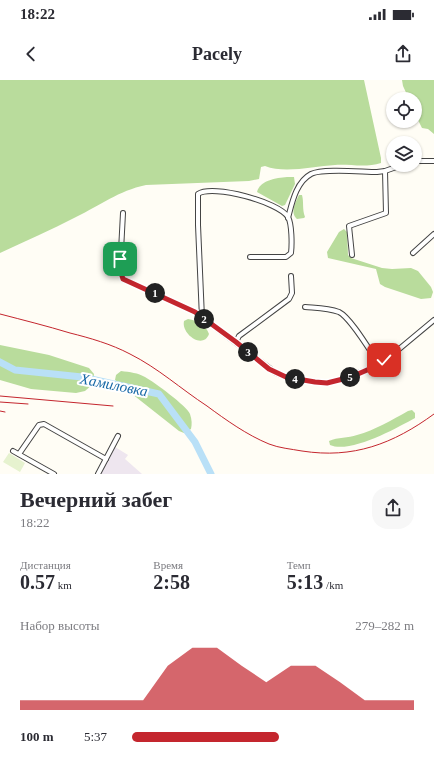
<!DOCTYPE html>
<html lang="ru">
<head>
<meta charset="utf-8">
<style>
  body { margin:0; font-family:Georgia,serif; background:#f7f7f7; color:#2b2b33; height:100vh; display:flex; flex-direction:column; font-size:15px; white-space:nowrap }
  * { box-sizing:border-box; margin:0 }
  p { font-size:13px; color:#7c7c81 }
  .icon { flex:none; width:22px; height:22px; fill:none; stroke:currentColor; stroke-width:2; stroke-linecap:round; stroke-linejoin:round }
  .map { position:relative; height:394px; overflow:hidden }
  .details { display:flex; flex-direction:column; background:#fff; flex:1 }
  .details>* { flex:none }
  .fabs { position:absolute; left:386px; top:12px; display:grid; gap:8px }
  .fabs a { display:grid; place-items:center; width:36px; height:36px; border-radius:50%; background:#fff; box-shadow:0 1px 3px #0004; font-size:20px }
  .pin { position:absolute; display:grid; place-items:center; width:34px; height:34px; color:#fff; margin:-17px; border-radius:8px; box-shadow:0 2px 6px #0006 }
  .km { position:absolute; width:20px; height:20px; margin:-10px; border-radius:50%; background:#222; color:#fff; font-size:11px; line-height:20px; text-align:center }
  .round { display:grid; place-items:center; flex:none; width:42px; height:42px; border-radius:16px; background:#f7f7f7 }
  .head { display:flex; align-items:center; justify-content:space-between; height:68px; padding:0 20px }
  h1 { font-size:22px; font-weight:700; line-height:30px }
  .figures { display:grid; grid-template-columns:repeat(3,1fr); gap:6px; height:68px; padding:4px 20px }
  .figures div { display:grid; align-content:center }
  .figures b { font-size:20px; font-weight:700 }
  .figures small { font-size:11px; font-weight:400 }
  .figures p { font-size:11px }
  .chart { height:112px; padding:8px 20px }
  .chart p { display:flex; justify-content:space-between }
  .chart svg { width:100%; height:72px; margin-top:4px; fill:#c4262e; opacity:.7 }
  ul { padding:0 20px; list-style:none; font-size:13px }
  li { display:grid; grid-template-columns:64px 48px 1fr; align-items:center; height:30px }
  li i { height:10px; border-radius:5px; background:#c4262e }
  .status { display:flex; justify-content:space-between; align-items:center; height:28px; padding:0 20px; background:#fff; direction:ltr }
  .status svg { height:11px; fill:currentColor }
  header { display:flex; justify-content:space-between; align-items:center; height:52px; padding:0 20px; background:#fff; font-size:18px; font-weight:700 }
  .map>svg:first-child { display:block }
  .industrial { fill:#eee6ef }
  .forest { fill:#b9dc9c }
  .pitch { fill:#e6f2cf }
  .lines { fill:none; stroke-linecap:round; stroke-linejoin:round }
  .river { stroke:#b9e0f7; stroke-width:7 }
  .minor-casing { stroke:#444; stroke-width:6 }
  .minor { stroke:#fff; stroke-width:4 }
  .rail { stroke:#c4262e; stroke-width:1 }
  .route-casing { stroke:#fff; stroke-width:8 }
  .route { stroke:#c4262e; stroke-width:5 }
  .labels { text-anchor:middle; stroke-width:4; stroke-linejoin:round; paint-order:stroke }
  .water-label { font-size:15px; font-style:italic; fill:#1768a6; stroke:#fff }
</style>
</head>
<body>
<div class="status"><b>18:22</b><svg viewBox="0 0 49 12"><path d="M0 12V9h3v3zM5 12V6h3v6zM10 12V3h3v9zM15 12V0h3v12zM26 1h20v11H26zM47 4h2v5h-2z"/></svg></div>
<header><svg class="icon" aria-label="back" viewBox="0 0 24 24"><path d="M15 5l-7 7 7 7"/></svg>Pacely<svg class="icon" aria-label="share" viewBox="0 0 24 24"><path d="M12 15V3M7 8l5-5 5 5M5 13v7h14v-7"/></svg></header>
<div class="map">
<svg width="434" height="394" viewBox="0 0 434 394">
  <rect width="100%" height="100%" fill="#fffdf5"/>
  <polygon class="industrial" points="115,367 128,375 125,379 142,394 100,394"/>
  <g class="forest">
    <path d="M0,0H364L381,78V83C366,88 350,84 335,85C314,86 285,94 265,86L261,87L259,99L249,101L146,105C118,111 101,125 76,137C51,150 25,161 0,173Z"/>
    <polygon points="402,0 434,0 434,54 428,49 422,48 415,34 415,19 409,19 403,6"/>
    <path d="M287,97H294L295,104L285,125L282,126L257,112C260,100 276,98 287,97Z"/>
    <path d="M299,115H302C304,122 302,129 305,137L304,138L297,139C290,133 295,123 299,115Z"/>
    <polygon points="344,149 347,152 348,175 351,178 382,188 392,189 411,188 418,191 431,207 433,212 431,218 421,219 385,207 380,204 376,189 328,178 327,172 339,152"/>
    <path d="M188,239C198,241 205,244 209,254C203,270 181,254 184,241Z"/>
    <polygon points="0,265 49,275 89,288 94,294 93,304 85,311 76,313 31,309 0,300"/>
    <path d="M121,291C130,292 138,293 145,297C154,302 187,326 190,334C192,340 192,344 191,349L184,353L179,351L127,310L115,300L116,295Z"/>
    <path d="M412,330L415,333V338C397,348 350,374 330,365L329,361C338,357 348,358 357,355C375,350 392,340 408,331Z"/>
  </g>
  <polygon class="pitch" points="9,373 25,383 20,392 3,382"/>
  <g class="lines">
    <polyline class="river" points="0,282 15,290 82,297 159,314 195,362 211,394"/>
    <defs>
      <g id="minor">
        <polyline points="415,81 434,81"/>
        <polyline points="123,133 120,190 123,199 195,232 276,293 286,297 315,302 327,303 339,300 374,287 392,275 434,240"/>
        <path d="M288,138C292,123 296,102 311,94C323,88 362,92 377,92L385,91L402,85"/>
        <polyline points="413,173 434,154"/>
        <polyline points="352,175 349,146 386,133 385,91"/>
        <path d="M305,227C316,228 328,228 339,232C351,238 370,271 379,284"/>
        <path d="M202,238L198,145V114C213,104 279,122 288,137C292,144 292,165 291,173L286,177H250"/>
        <polyline points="236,262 239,256 289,219 292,213 291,196"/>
        <polyline points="13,371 54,394"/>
        <polyline points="19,374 39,345 44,344 106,379"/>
        <polyline points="98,394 118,356"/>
      </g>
    </defs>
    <use href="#minor" class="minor-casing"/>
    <use href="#minor" class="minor"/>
    <g class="rail">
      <path d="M0,234C23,240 47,246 70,253C90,258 111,264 130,274C158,288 181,309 207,326C226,340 247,355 269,364C279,368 291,369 302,371C353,379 393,364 434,334"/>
      <polyline points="0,316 113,326"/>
      <polyline points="0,322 28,324"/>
      <polyline points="0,331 5,332"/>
    </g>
  </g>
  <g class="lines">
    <defs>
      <polyline id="route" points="120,179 120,190 123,199 195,232 236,262 269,289 286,297 315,302 327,303 351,297 374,287 384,280"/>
    </defs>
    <use href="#route" class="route-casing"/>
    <use href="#route" class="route"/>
  </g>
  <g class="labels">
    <g class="water-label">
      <text transform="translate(114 305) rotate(11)" y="5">Хамиловка</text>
    </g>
  </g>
</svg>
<div class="fabs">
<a><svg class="icon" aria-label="locate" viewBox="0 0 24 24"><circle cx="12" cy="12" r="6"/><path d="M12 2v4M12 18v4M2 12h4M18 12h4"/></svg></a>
<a><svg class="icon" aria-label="layers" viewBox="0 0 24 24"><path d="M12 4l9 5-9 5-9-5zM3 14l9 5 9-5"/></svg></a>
</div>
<div class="pin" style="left:120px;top:179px;background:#1e9e55"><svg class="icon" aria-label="arrive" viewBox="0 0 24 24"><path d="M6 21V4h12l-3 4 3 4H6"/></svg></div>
<div class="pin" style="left:384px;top:280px;background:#d93025"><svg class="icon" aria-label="check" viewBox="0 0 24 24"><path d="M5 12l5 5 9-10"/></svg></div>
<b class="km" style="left:155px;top:213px">1</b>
<b class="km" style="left:204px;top:239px">2</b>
<b class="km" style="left:248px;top:272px">3</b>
<b class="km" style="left:295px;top:299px">4</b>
<b class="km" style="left:350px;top:297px">5</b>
</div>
<section class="details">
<div class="head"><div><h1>Вечерний забег</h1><p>18:22</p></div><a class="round"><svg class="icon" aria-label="share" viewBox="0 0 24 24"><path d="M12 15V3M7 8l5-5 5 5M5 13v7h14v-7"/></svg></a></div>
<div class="figures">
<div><p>Дистанция</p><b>0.57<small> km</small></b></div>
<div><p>Время</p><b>2:58</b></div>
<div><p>Темп</p><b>5:13<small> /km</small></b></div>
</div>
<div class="chart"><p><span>Набор высоты</span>279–282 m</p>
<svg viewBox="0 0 160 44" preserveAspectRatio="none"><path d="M0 44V38L10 38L20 38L30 38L40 38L50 38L60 17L70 6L80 6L90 17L100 27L110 17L120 17L130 27L140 38L150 38L160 38V44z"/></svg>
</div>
<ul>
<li><b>100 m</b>5:37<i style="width:52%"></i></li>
</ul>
</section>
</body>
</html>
